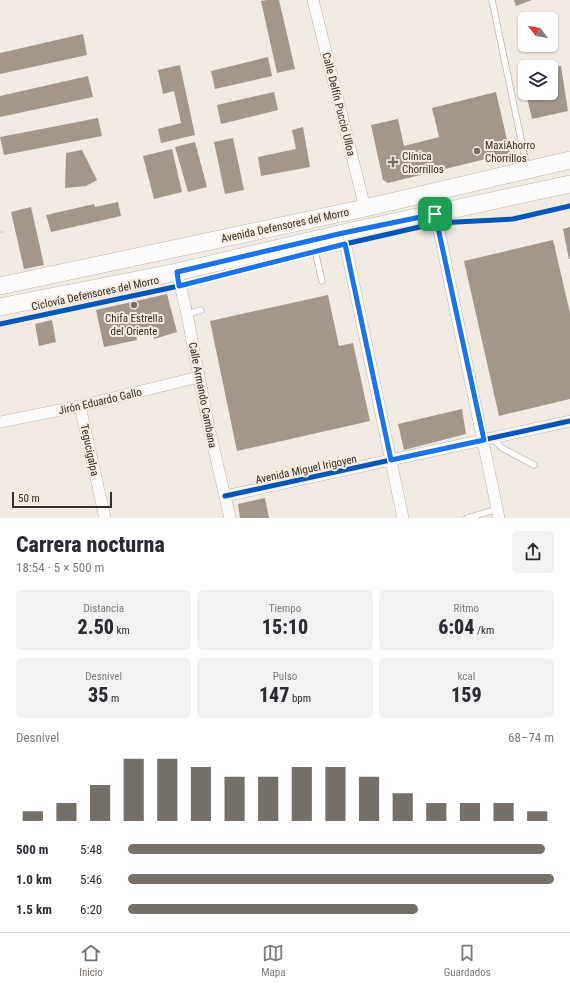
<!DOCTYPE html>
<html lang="es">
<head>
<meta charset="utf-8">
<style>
  body { margin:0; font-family:"Roboto Condensed",sans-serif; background:#f2f2f3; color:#2b2b33; height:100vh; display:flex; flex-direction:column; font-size:15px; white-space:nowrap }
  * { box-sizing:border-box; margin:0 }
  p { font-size:13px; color:#7c7c81 }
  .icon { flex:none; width:22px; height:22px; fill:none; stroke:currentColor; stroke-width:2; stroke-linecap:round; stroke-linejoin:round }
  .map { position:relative; height:518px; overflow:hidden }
  .details { display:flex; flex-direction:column; background:#fff; flex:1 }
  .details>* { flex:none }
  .needle { width:26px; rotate:301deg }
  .tools { position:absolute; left:518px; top:12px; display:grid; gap:8px }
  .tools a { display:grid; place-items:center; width:40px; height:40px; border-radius:6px; background:#fff; box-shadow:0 1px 3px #0004; font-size:20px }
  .scale { position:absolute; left:12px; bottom:10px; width:100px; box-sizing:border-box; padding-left:4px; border:2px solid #332e2a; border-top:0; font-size:11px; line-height:14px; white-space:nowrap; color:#332e2a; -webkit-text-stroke:3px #f6ebdf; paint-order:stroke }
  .pin { position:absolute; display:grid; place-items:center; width:34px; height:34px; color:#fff; margin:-17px; border-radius:8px; box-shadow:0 2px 6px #0006 }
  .round { display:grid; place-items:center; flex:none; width:42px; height:42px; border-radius:6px; background:#f2f2f3 }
  .headline { display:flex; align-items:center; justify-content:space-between; height:68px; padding:0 16px }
  h1 { font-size:22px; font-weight:800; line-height:30px }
  .stats { display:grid; grid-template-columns:repeat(3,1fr); gap:6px; height:68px; padding:4px 16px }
  .stats div { display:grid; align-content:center; border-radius:6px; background:#f2f2f3; text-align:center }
  .stats b { font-size:20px; font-weight:800 }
  .stats small { font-size:11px; font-weight:400 }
  .stats p { font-size:11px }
  .chart { height:112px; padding:8px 16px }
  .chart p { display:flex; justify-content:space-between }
  .chart svg { width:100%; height:72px; margin-top:4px; stroke:#76706b; stroke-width:6 }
  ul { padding:0 16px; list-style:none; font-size:13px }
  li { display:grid; grid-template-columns:64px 48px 1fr; align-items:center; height:30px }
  li i { height:10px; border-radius:5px; background:#76706b }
  .menu { display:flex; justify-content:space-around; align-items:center; height:56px; border-top:1px solid #e1e1e2; background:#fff; font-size:11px; color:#7c7c81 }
  .menu a { display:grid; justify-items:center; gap:2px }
  .menu .on { color:#76706b }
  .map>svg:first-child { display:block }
  .building { fill:#a2978a }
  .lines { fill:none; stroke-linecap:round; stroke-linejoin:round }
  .service-casing { stroke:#b9b5b0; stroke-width:7 }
  .minor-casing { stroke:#b9b5b0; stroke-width:12 }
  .primary-casing { stroke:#b9b5b0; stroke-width:18 }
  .path { stroke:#d9d7d6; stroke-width:2.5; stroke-dasharray:3 2; stroke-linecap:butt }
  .service { stroke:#fdfcfb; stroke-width:5.5 }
  .minor { stroke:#fdfcfb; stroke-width:11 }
  .primary { stroke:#fdfcfb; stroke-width:17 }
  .cycleway-casing { stroke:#f6ebdf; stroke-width:8 }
  .cycleway { stroke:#0057b8; stroke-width:5 }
  .route-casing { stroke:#fff; stroke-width:8 }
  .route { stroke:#1a73e8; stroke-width:5 }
  .poi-dot { fill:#76706b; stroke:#f6ebdf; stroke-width:1.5 }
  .labels { text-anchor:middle; stroke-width:4; stroke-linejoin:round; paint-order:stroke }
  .street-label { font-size:11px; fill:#332e2a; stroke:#f6ebdf }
  .poi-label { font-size:11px; fill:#332e2a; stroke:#f6ebdf; text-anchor:start }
</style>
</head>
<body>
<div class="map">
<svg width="570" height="518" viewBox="0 0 570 518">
  <rect width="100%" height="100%" fill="#f1ebe4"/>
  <g class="building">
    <polygon points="267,0 279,0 295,69 277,73 261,1"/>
    <polygon points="514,0 532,0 516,6"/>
    <polygon points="83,34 87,55 0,74 0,53"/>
    <polygon points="268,57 272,76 215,89 211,71"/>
    <polygon points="180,65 195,135 161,143 158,129 181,123 174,91 163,94 158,70"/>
    <polygon points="561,66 568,111 532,119 526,93 551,93 551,67"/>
    <polygon points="525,70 525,87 524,87 520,71"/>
    <polygon points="88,76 93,97 0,117 0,96"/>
    <polygon points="274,92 278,110 221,124 217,105"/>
    <polygon points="496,92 510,153 388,183 383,180 371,125 398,119 404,146 439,137 432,108"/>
    <polygon points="98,118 102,136 4,155 0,137"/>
    <polygon points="303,127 310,167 261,176 258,157 296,149 292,130"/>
    <polygon points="233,138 244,190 225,194 214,142"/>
    <polygon points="195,142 207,187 188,192 175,147"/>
    <polygon points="172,149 182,192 154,199 143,156"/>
    <polygon points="82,150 97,180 86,186 65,188 66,153"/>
    <polygon points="118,202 121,216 51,232 46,215 94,204 95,207"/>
    <polygon points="31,207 44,265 24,269 11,212"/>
    <polygon points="570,227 570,259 569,259 563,229"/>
    <polygon points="553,240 570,313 570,399 499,416 464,261"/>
    <polygon points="167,294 177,332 154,339 151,326 135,330 137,340 104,347 96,310"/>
    <polygon points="328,295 339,346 353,343 370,421 237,451 210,321"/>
    <polygon points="52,320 56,342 39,346 35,324"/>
    <polygon points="462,409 466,434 404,450 398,424"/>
    <polygon points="265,498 269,518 240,518 238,504"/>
  </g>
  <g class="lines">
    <defs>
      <g id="service">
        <polyline points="492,0 527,168"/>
        <polyline points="313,242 322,281"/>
        <polyline points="187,314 201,310"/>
        <polyline points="492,438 502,448 534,465"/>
        <polyline points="467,518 498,509"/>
      </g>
      <g id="minor">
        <polyline points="313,0 365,208"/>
        <polyline points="431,192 499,518"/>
        <polyline points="343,233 403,518"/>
        <polyline points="177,272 187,314 209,428 230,518"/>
        <polyline points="80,406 105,518"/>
        <polyline points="0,422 80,406 199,377"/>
        <polyline points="225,496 570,421"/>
      </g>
      <g id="primary">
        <polyline points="0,286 365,208 570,160"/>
        <polyline points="0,307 177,272 343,233 570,184"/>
      </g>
    </defs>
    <use href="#service" class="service-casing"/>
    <use href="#minor" class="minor-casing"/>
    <use href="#primary" class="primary-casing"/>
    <polyline class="path" points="0,232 5,231"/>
    <use href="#service" class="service"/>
    <use href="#minor" class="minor"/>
    <use href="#primary" class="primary"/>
    <defs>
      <g id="cycleway">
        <polyline points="0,324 179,286 345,244 437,223 513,219 570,206"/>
        <polyline points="225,496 570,421"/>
      </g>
    </defs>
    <use href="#cycleway" class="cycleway-casing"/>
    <use href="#cycleway" class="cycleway"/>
  </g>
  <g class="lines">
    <defs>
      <polygon id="route" points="435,214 484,440 391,460 345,244 179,286 177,272 343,233"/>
    </defs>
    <use href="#route" class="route-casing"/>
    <use href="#route" class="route"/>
  </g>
  <g class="poi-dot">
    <circle cx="477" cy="151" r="4"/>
    <path d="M391 156h4v4h4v4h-4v4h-4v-4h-4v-4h4z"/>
    <circle cx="134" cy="305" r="4"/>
  </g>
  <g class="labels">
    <g class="street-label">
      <text transform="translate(339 104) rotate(76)" y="4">Calle Delfín Puccio Ulloa</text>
      <text transform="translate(285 225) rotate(-12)" y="4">Avenida Defensores del Morro</text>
      <text transform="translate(95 293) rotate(-12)" y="4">Ciclovía Defensores del Morro</text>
      <text transform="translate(203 395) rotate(79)" y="4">Calle Armando Cambana</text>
      <text transform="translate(100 401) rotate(-13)" y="4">Jirón Eduardo Gallo</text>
      <text transform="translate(90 450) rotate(78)" y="4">Tegucigalpa</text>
      <text transform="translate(306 469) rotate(-12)" y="4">Avenida Miguel Irigoyen</text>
    </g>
    <g class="poi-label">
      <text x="485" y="149">MaxiAhorro<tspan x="485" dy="13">Chorrillos</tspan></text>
      <text x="402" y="160">Clínica<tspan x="402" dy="13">Chorrillos</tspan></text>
      <text x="134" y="322" text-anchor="middle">Chifa Estrella<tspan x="134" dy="13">del Oriente</tspan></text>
    </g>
  </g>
</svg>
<div class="tools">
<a><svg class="needle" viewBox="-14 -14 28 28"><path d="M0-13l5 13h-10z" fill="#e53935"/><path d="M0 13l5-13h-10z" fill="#7c7c81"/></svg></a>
<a><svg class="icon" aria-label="layers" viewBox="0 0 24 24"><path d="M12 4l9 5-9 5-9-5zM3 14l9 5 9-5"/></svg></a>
</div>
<div class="scale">50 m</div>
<div class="pin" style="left:435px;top:214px;background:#1e9e55"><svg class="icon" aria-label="arrive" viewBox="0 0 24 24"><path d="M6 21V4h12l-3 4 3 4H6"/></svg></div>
</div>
<section class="details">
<div class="headline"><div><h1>Carrera nocturna</h1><p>18:54 · 5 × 500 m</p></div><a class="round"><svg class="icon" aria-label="share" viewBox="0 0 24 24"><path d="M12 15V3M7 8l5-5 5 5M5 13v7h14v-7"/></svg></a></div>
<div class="stats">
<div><p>Distancia</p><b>2.50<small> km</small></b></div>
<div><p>Tiempo</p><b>15:10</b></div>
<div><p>Ritmo</p><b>6:04<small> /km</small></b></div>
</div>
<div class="stats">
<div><p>Desnivel</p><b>35<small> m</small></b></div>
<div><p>Pulso</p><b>147<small> bpm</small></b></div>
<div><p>kcal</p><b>159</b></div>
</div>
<div class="chart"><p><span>Desnivel</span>68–74 m</p>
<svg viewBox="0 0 160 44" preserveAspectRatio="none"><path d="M5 44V38M15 44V33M25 44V22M35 44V6M45 44V6M55 44V11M65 44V17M75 44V17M85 44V11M95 44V11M105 44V17M115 44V27M125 44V33M135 44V33M145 44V33M155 44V38"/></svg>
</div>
<ul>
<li><b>500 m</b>5:48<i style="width:98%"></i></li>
<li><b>1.0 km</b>5:46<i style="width:100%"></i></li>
<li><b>1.5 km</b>6:20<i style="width:68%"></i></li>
</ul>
</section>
<nav class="menu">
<a class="on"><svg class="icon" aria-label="home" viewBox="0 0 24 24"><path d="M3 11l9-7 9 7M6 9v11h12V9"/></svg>Inicio</a>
<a><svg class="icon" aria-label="map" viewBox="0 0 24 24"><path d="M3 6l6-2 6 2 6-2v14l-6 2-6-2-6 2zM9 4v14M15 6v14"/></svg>Mapa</a>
<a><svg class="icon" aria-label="saved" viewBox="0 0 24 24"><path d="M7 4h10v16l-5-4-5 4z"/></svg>Guardados</a>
</nav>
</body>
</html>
